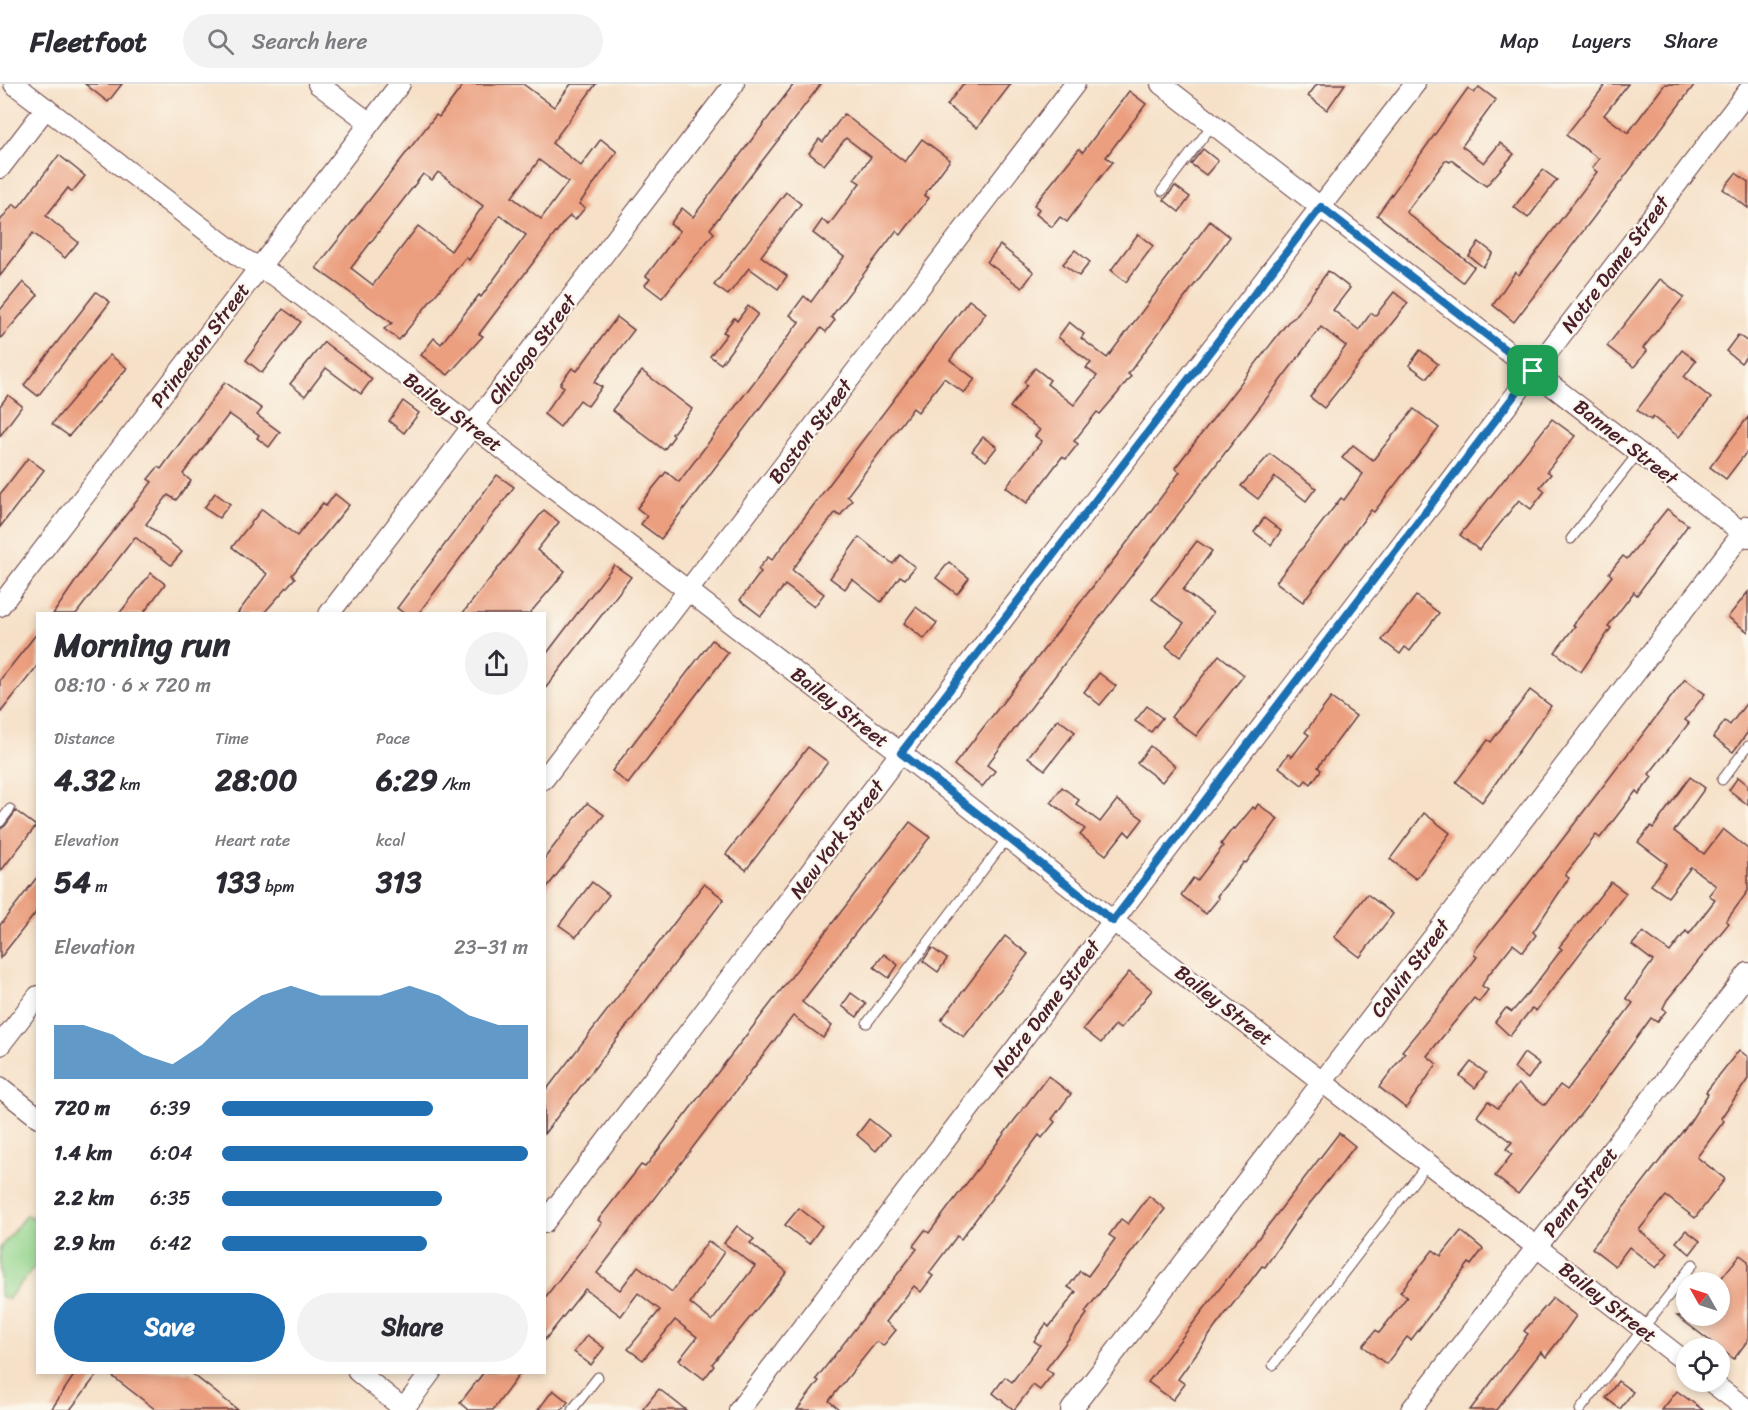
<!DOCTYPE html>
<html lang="en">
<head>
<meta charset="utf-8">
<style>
  body { margin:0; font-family:Sriracha,sans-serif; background:#f2f2f3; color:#2b2b33; height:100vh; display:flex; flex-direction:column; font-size:22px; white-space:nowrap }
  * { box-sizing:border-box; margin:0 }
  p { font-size:20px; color:#7c7c81 }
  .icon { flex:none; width:33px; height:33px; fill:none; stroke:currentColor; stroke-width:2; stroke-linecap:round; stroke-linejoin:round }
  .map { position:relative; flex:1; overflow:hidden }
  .sheet { position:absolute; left:36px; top:528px; width:510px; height:762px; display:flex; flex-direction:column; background:#fff; border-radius:0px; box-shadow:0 3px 9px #0003 }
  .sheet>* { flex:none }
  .needle { width:39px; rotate:309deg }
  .buttons { position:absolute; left:1676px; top:1188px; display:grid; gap:12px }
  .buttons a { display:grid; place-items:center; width:54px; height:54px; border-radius:50%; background:#fff; box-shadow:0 3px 9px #0003; font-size:30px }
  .pin { position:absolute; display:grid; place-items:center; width:51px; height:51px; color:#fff; margin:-26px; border-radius:12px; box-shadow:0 3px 9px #0006 }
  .round { display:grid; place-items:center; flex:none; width:63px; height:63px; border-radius:32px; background:#f2f2f3 }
  .headline { display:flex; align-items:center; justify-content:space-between; height:102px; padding:0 18px }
  h1 { font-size:33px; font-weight:800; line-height:45px }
  .stats { display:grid; grid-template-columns:repeat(3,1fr); gap:9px; height:102px; padding:6px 18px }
  .stats div { display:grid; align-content:center }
  .stats b { font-size:30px; font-weight:800 }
  .stats small { font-size:16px; font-weight:400 }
  .stats p { font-size:16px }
  .chart { height:168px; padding:12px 18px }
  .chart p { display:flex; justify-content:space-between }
  .chart svg { width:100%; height:108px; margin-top:6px; fill:#1f6fb2; opacity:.7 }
  .primary-button { display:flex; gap:12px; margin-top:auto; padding:12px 18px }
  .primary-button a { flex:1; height:69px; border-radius:36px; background:#1f6fb2; color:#fff; font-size:24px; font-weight:800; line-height:69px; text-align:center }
  .primary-button a+a { background:#f2f2f3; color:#2b2b33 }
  ul { padding:0 18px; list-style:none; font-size:20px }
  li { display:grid; grid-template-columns:96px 72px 1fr; align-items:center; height:45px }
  li i { height:15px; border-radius:8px; background:#1f6fb2 }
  header { display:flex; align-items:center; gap:36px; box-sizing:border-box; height:84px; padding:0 30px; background:#fff; border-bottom:2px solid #e1e1e2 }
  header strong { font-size:28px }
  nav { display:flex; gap:33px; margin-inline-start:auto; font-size:21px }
  .search { width:420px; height:54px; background:#f2f2f3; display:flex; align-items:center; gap:15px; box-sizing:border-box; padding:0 21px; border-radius:33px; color:#7c7c81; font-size:22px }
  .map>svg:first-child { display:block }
  .green { fill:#91d48b; stroke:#6e7a5b; stroke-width:1.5 }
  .building { fill:#eb9f7f; fill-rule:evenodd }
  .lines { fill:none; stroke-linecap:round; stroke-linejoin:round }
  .lane-casing { stroke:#643c42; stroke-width:11 }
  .street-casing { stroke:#643c42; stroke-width:22 }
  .lane { stroke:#fff; stroke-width:9 }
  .street { stroke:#fff; stroke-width:20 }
  .route-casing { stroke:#fff; stroke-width:12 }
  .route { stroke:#1f6fb2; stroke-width:8 }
  .labels { text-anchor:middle; stroke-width:4.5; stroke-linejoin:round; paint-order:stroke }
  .street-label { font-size:20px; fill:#4a1f2b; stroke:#fbf7ec }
</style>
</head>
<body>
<header>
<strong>Fleetfoot</strong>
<div class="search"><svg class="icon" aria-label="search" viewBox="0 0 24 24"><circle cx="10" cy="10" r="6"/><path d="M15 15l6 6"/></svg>Search here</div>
<nav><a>Map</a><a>Layers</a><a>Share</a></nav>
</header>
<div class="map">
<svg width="1748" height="1326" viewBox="0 0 1748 1326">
  <rect width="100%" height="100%" fill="#fbf7ec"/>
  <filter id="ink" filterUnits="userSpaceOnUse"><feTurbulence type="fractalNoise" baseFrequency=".0167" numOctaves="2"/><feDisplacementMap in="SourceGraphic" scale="12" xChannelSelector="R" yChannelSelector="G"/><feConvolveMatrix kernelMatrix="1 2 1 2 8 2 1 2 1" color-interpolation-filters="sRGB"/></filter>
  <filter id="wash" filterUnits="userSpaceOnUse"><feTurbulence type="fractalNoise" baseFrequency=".008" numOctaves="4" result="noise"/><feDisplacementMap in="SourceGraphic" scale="24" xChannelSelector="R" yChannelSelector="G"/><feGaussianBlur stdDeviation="1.35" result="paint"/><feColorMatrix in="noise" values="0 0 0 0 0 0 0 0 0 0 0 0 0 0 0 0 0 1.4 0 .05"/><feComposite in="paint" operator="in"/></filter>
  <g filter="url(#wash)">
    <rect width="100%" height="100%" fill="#f6e0c7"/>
    <polygon class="green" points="26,1131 37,1135 37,1180 8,1215 0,1212 0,1164"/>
    <g id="blocks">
      <g class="building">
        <polygon points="85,0 122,0 108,18"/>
        <path d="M464,0H523L554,23L571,0H596L552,59L581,82L601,55L617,68L579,120L585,124L575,136L570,132L564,138L479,250L483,252L448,291L421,271L434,254L441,260L479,211L481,213L526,151L500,131L469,176L466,173L399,256L384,245L392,239L316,184L436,31L439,33ZM539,76L568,98L541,135L512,113ZM438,88L483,122L451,167L418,142L373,201L351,184L423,90L432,96Z"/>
        <polygon points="794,0 821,0 710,145 714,149 662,214 645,201 650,195 646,192 680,147 670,140 682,124 693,133"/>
        <polygon points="963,0 1011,0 977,44 947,21"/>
        <polygon points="1317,0 1345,0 1327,26 1308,12"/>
        <polygon points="1606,0 1628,0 1604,31 1628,49 1665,0 1695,0 1514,238 1493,221 1515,188 1519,191 1597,88 1592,84 1599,75 1566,51"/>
        <polygon points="1479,3 1496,16 1462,62 1484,79 1500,59 1514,70 1486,102 1451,76 1450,78 1446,76 1406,128 1474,183 1463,198 1377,131 1468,4 1474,9"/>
        <polygon points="1129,7 1146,20 1106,73 1113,78 1103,90 1067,138 1060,133 1052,143 1036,130 1039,125 1034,121 1079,65 1083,68"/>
        <polygon points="844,30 905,78 922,55 950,76 924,111 929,114 901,151 896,147 831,233 835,236 826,248 821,244 796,276 661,455 641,440 647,432 637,424 666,388 679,398 799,238 790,231 804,212 811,218 844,173 813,149 822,136 829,141 860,99 854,95 871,73 846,54 824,81 809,69 819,55 823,58"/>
        <polygon points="1203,65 1218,77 1206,91 1191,80"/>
        <polygon points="59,71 85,92 72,108 68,104 46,132 78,158 65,174 33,149 0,192 0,137 13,120 18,124"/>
        <polygon points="1543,86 1557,96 1528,134 1514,123"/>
        <polygon points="1736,89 1748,98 1748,124 1723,105"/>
        <polygon points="1175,102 1190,113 1179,128 1164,116"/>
        <polygon points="786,108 801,120 761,172 787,192 778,205 749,184 728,211 714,201"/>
        <polygon points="1210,137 1230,153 1128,290 1131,292 1118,309 1100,330 1097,328 1074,357 1078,360 1066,375 1062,373 1027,419 1006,403 1042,357 1035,352 1040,346 1010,323 1027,301 1024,298 1035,284 1050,296 1047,300 1074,321 1097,292 1086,284 1091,279 1058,253 1069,238 1084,250 1081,254 1107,274"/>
        <polygon points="1138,150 1153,162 1126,198 1111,186"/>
        <polygon points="1479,158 1493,169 1483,183 1469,172"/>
        <polygon points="1000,161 1034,188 1022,204 987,178"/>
        <polygon points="1075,166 1090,178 1079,192 1063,180"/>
        <polygon points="1328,187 1350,204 1333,226 1359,246 1371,229 1375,232 1394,208 1408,219 1324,324 1310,313 1346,262 1321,243 987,681 995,687 982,703 954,681 1129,456 1180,388 1175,384 1288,238 1295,233"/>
        <polygon points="1660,195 1684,213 1643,264 1647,267 1634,283 1607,262"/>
        <polygon points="23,198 38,211 0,255 0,226"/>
        <polygon points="96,208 110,218 38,312 24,301"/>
        <polygon points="969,216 986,229 950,276 975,295 964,309 944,294 918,328 913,324 847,412 852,416 840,432 835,429 792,486 824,510 814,523 785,501 761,532 740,516 761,488 758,485 768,473 772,476"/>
        <polygon points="748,222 758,230 721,280 710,272 727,250 723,248 734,234 737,237"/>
        <polygon points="283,225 301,238 262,289 246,276"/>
        <polygon points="617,233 634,246 594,298 602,303 588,322 580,316 560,343 544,330 564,303 560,300 572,284 577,287"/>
        <polygon points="1738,251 1748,258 1748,270 1741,279 1726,267"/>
        <polygon points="324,258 372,295 361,310 326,284 305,312 290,300"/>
        <polygon points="1420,266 1438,280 1427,294 1409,281"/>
        <polygon points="1682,266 1696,277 1684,293 1711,314 1679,353 1653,333 1651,336 1637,326"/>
        <polygon points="110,271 127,284 69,352 52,340"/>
        <polygon points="642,287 692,325 672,350 674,352 664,366 612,326"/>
        <polygon points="225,298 262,325 257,331 280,348 269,363 257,354 259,351 229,330 183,390 191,397 176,416 168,411 146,440 182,468 171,481 135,453 76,530 53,530 90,476 152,398 148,395 158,383 161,385"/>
        <polygon points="8,311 22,322 0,352 0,322"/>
        <polygon points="403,317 419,329 404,349 389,337"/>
        <polygon points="1414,325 1439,344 1374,428 1371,426 1303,518 1276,498 1341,414 1344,416 1363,390 1342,374 1353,361 1373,376"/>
        <polygon points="1748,333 1748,366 1726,395 1710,383"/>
        <polygon points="1552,335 1575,352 1547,387 1551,390 1540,403 1545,407 1531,425 1519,416 1479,466 1460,451"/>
        <polygon points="983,353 997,363 986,377 972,367"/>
        <polygon points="1270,370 1316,404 1306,417 1275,393 1258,415 1241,402"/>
        <polygon points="28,374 44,386 0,443 0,410"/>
        <polygon points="497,391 514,403 418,530 405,530 397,524"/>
        <polygon points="215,409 230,420 219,434 204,424"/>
        <polygon points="335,410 349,421 292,491 295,494 263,530 237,530 267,490 232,463 262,425 297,452 323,419 326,422"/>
        <polygon points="1667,425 1688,441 1637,511 1634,508 1608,542 1611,544 1581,588 1555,568 1575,542 1573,541 1612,492 1609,489 1623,472 1627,475"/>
        <polygon points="544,426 559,438 537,466 565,487 555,500 529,530 462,530"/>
        <polygon points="1264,434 1281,447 1271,461 1254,448"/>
        <polygon points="859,453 893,480 900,471 915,483 905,495 900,492 881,518 852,495 845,505 830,494"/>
        <polygon points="1197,457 1212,467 1183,506 1213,529 1180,573 1166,562 1184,539 1152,515"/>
        <polygon points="949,478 969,494 957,510 936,494"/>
        <polygon points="614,481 631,493 544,606 544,573"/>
        <polygon points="151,489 165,500 143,530 119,530"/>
        <polygon points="1748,508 1748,548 1728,533"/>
        <polygon points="1416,512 1439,529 1410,567 1405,563 1400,570 1382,556"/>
        <polygon points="916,523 937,539 924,555 904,539"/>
        <polygon points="38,548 38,581 0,629 0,596"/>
        <polygon points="712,556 728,569 628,700 612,687"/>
        <polygon points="1219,571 1244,591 1196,652 1171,633"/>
        <polygon points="1099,589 1116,602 1100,621 1084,608"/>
        <polygon points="1685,595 1705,610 1685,636 1689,639 1649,690 1652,693 1639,710 1636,707 1600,754 1596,751 1565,791 1569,794 1533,848 1536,851 1523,868 1513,860 1486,894 1482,902 1488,906 1479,918 1474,914 1427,972 1437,980 1406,1024 1379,1003 1405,969 1402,967 1449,910 1477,873 1474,871 1475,866 1526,803"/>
        <polygon points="1530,606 1551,622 1482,718 1456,698 1488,656 1491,658"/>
        <polygon points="1331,614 1356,632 1318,683 1321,686 1311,700 1306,696 1302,701 1279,683 1288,670 1292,673 1309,651 1305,648"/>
        <polygon points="1748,617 1748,648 1733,668 1713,653 1725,637 1730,641"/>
        <polygon points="1147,622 1162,634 1151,648 1135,637"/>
        <polygon points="1058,635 1075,648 1045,686 1028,673"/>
        <polygon points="1150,662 1175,682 1162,698 1137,679"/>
        <polygon points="808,663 828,678 746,786 726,770"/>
        <polygon points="1690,693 1705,704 1674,747 1704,770 1723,745 1748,765 1748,807 1726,837 1729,839 1667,916 1663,924 1666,927 1657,938 1651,934 1587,1022 1518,1110 1495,1092 1512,1070 1506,1065 1512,1058 1477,1032 1488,1017 1498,1024 1518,1000 1545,1021 1560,1001 1567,1006 1633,919 1626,914 1653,877 1632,861 1643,848 1670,868 1686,847 1689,850 1715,816 1709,811 1716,802 1691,783 1668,813 1651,801 1667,780 1638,758 1651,742 1653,744"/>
        <polygon points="1738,693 1748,701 1748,721 1729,706"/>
        <polygon points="1062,703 1079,716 1076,720 1100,738 1117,716 1143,735 1130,752 1125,747 1106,771 1080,751 1085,745 1051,718"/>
        <polygon points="587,719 604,731 544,807 544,775"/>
        <polygon points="1258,720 1278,735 1246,779 1244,778 1217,812 1219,814 1206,830 1181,811 1193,794 1197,797 1223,762 1221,760 1233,744 1235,745 1253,723 1255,725"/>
        <polygon points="16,727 36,742 0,788 0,745 5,742"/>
        <polygon points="1424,729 1450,749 1416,795 1390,775"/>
        <polygon points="910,738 930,753 802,918 832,942 823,954 793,932 597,1189 620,1206 638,1182 672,1208 708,1157 724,1168 690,1219 712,1237 755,1182 724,1159 737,1142 754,1155 750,1159 787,1188 712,1280 714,1282 704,1295 679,1276 697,1253 675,1236 643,1276 628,1265 660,1226 638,1209 621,1232 585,1205 544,1257 544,1215 602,1139 598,1136 641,1081 645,1083 649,1078"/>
        <polygon points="38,792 38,826 0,874 0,841"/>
        <polygon points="592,798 609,811 576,853 559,841"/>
        <polygon points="1611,798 1626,809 1536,927 1532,924 1510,952 1495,938 1506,924 1512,928 1534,902 1562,865 1559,863"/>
        <polygon points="704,800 724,815 544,1050 544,1009"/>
        <polygon points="1367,810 1393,830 1360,873 1334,853"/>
        <polygon points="1005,852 1028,870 964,953 941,936"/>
        <polygon points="932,864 947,875 938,888 923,877"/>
        <polygon points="884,870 898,881 889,894 874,883"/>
        <polygon points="1129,888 1152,906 1120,945 1115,941 1101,959 1083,945"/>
        <polygon points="851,909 866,920 857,933 842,922"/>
        <polygon points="1739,966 1748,973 1748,995 1721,1034 1724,1037 1697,1073 1725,1095 1695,1134 1666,1112 1639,1146 1668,1169 1656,1184 1629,1163 1615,1182 1592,1164 1689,1039 1708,1010 1706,1008"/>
        <polygon points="1524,969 1539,980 1528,995 1514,984"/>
        <polygon points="1471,978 1486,989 1475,1004 1460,992"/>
        <polygon points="1048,992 1071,1010 1052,1035 1055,1038 1042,1054 1039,1051 961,1155 957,1152 929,1189 933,1192 921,1208 914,1202 886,1238 896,1246 883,1262 877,1257 829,1317 840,1326 797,1326 819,1297 816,1295 917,1165 913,1162 925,1146 929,1149"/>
        <polygon points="869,1035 889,1051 876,1067 857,1051"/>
        <polygon points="1339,1049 1355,1062 1296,1137 1265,1183 1262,1182 1216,1242 1178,1295 1185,1300 1173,1316 1148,1298"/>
        <polygon points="1149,1112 1165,1125 1085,1228 1087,1230 1046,1285 1053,1290 1040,1306 1033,1301 1014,1326 993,1309 1005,1293 1012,1298 1040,1261 1034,1257 1046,1240 1049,1243 1076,1208 1068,1203 1080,1187 1088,1192 1115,1155 1109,1151 1121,1135 1128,1140"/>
        <polygon points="799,1124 822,1142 809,1160 785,1141"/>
        <polygon points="1686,1146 1700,1157 1690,1170 1676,1158"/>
        <polygon points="1461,1147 1483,1165 1471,1181 1469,1179 1411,1256 1407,1253 1386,1280 1363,1262 1376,1246 1379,1249 1407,1213 1400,1208 1433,1166 1441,1172"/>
        <polygon points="1740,1171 1748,1177 1748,1256 1734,1275 1677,1232 1719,1232 1719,1197"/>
        <polygon points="1553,1214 1576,1232 1559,1256 1546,1273 1541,1268 1496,1326 1470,1326 1528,1250 1524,1247"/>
        <polygon points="587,1251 604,1264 591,1281 574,1268"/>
        <polygon points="76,1288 99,1288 70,1326 51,1326"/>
        <polygon points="107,1288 190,1288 238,1326 156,1326"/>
        <polygon points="484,1288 521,1288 493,1326 468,1326 460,1319"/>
        <polygon points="1618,1297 1633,1308 1620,1325 1606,1314"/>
        <polygon points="659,1305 686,1326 642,1326"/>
        <polygon points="553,1306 568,1318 562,1326 538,1326"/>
        <polygon points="1677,1307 1703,1326 1662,1326"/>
      </g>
    </g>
  </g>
  <g filter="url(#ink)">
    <use href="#blocks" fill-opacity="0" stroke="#643c42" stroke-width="1.5"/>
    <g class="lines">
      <defs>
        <g id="lane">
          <polyline points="1162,107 1213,40"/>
          <polyline points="1571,455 1639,368"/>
          <polyline points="1722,696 1748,662"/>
          <polyline points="0,738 10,725"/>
          <polyline points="867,939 1008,753"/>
          <polyline points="1273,1281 1428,1079"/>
          <polyline points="572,1326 598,1293"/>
          <polyline points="1580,1326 1693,1180"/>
        </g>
        <g id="street">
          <polyline points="14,0 242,174 278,194 901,669 1113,837 1686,1278"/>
          <polyline points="318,0 370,39"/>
          <polyline points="1161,0 1748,453"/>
          <polyline points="0,84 46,24"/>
          <polyline points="0,522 400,0"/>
          <polyline points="329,530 734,0"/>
          <polyline points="544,695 1075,0"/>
          <polyline points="0,961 38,912"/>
          <polyline points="0,1003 38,1033"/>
          <polyline points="544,1139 911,655 1415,0"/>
          <polyline points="358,1288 405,1326"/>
          <polyline points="1711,1298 1748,1326"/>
          <polyline points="403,1326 431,1288"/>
          <polyline points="739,1326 1748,7"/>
          <polyline points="1071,1326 1748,442"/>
          <polyline points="1411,1326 1748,889"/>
        </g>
      </defs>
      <use href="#lane" class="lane-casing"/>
      <use href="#street" class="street-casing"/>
      <use href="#lane" class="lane"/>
      <use href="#street" class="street"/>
    </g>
  </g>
  <g class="lines" filter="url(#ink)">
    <defs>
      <polygon id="route" points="1321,123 1533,287 1113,837 901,669"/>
    </defs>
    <use href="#route" class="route-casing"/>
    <use href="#route" class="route"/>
  </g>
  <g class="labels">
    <g class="street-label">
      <text transform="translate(1615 180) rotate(-53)" y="7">Notre Dame Street</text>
      <text transform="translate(200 261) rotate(-53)" y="7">Princeton Street</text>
      <text transform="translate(532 265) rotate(-53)" y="7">Chicago Street</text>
      <text transform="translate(453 328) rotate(37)" y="7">Bailey Street</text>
      <text transform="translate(810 347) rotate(-53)" y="7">Boston Street</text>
      <text transform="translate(1626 358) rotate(38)" y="7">Banner Street</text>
      <text transform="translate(840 623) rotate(38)" y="7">Bailey Street</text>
      <text transform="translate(837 755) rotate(-53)" y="7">New York Street</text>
      <text transform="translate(1410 884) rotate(-53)" y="7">Calvin Street</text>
      <text transform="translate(1224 921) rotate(38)" y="7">Bailey Street</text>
      <text transform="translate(1046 924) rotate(-53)" y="7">Notre Dame Street</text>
      <text transform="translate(1580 1108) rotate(-52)" y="7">Penn Street</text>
      <text transform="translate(1608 1218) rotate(38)" y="7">Bailey Street</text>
    </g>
  </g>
</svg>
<div class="buttons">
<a><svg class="needle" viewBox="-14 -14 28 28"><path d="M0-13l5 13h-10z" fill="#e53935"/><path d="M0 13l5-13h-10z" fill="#7c7c81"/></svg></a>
<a><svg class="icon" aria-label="locate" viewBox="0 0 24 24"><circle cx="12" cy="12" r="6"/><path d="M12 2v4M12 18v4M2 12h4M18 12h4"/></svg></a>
</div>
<div class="pin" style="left:1533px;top:287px;background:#1e9e55"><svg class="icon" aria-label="arrive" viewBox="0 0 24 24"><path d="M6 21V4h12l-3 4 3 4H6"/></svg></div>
<section class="sheet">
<div class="headline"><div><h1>Morning run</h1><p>08:10 · 6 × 720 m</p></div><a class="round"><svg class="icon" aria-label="share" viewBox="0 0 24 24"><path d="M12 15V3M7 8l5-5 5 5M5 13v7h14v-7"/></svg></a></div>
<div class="stats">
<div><p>Distance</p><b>4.32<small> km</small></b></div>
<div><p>Time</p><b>28:00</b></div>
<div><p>Pace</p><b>6:29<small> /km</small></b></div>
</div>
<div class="stats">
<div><p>Elevation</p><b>54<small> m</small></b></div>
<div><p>Heart rate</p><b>133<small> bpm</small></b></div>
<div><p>kcal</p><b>313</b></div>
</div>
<div class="chart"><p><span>Elevation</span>23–31 m</p>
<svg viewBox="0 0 160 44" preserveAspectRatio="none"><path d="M0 44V22L10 22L20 26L30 34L40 38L50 30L60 18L70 10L80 6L90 10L100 10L110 10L120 6L130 10L140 18L150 22L160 22V44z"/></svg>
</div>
<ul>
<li><b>720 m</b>6:39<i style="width:69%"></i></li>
<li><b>1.4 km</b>6:04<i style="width:100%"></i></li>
<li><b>2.2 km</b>6:35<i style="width:72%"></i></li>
<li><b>2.9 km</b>6:42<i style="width:67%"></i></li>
</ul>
<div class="primary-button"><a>Save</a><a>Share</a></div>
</section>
</div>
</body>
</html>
